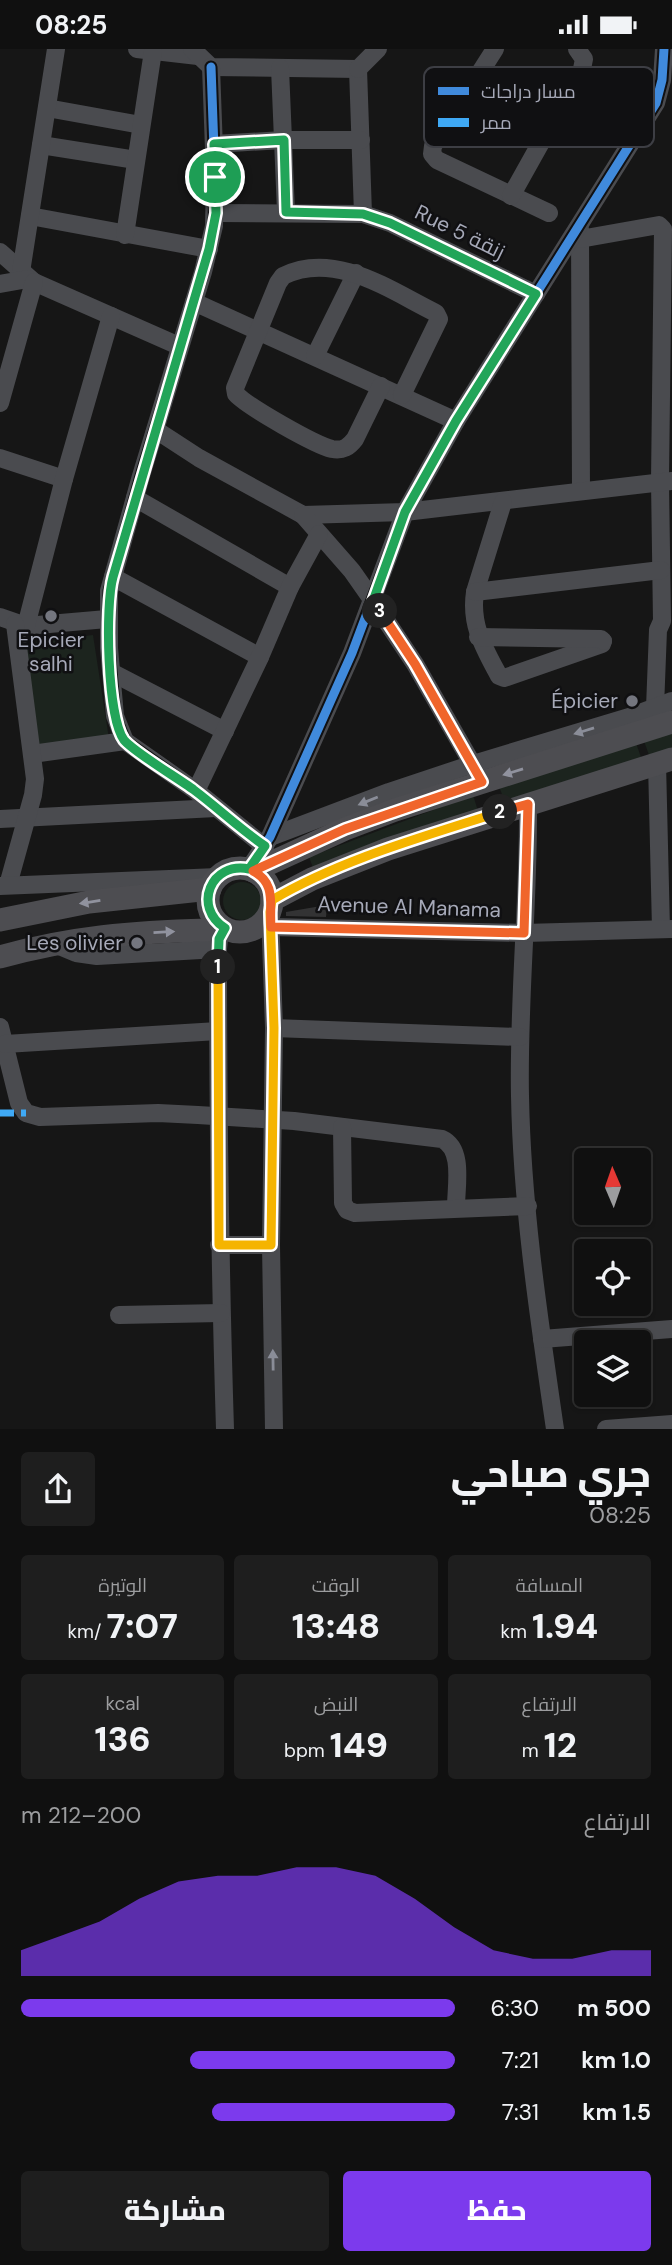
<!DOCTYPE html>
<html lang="ar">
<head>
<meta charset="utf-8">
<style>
  body { margin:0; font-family:"DM Sans",Cairo,sans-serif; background:#1e1e1e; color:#f1f3f6; direction:rtl; height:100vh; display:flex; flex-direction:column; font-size:26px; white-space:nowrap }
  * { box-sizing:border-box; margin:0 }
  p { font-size:23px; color:#9c9d9f }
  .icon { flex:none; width:38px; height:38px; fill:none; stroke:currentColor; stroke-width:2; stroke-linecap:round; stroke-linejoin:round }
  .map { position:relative; height:1380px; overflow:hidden; direction:ltr }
  .sheet { display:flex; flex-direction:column; background:#101010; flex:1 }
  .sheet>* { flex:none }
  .needle { width:46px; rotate:358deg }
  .controls { position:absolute; left:574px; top:1099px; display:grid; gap:14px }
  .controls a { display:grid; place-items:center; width:77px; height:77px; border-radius:7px; background:#101010; box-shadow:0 2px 5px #0004,0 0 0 2px #303030; font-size:35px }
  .pin { position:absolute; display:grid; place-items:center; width:60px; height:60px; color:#fff; margin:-30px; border:4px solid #fff; border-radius:50%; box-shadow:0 2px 7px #0007 }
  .km { position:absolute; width:35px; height:35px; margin:-18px; border-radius:50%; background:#222; color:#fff; font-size:19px; line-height:35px; text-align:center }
  .round { display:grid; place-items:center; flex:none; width:74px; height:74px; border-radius:7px; background:#1e1e1e }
  .headline { display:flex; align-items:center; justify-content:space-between; height:119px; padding:0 21px }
  h1 { font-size:38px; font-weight:800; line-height:52px }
  .metrics { display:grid; grid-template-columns:repeat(3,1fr); gap:10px; height:119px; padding:7px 21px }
  .metrics div { display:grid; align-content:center; border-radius:7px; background:#1e1e1e; text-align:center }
  .metrics b { font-size:35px; font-weight:800 }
  .metrics small { font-size:19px; font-weight:400 }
  .metrics p { font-size:19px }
  .chart { height:196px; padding:14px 21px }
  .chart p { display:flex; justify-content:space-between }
  .chart svg { width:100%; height:126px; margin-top:7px; fill:#7c3aed; opacity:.7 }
  .primary-button { display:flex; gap:14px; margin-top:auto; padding:14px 21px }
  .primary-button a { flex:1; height:80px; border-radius:7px; background:#7c3aed; color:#fff; font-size:28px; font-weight:800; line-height:80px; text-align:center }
  .primary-button a+a { background:#1e1e1e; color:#f1f3f6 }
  ul { padding:0 21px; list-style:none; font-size:23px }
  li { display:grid; grid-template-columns:112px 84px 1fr; align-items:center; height:52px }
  li i { height:18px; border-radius:9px; background:#7c3aed }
  .status { display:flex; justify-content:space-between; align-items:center; height:49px; padding:0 35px; background:#101010; direction:ltr }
  .status svg { height:19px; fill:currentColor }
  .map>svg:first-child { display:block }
  .green { fill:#1c241e }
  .building { fill:#333334 }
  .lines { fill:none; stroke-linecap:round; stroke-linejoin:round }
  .minor { stroke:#4a4b4f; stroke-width:18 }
  .major { stroke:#4d4d51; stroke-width:23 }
  .quiet { stroke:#3fa9f5; stroke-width:7; stroke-dasharray:14 7; stroke-linecap:butt }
  .cycleway-casing { stroke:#101012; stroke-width:13 }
  .cycleway { stroke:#408adc; stroke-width:9 }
  .oneway { fill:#8a8d98 }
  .oneway2 { fill:#90929e }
  .split-1-casing { stroke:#fff; stroke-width:14 }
  .split-2-casing { stroke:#fff; stroke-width:14 }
  .split-3-casing { stroke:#fff; stroke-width:14 }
  .split-4-casing { stroke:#fff; stroke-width:14 }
  .split-1 { stroke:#22a559; stroke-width:9 }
  .split-2 { stroke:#f5b400; stroke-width:9 }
  .split-3 { stroke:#f0652b; stroke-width:9 }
  .split-4 { stroke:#22a559; stroke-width:9 }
  .poi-dot { fill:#74767f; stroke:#101012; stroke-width:2.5 }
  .labels { text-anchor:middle; stroke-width:5; stroke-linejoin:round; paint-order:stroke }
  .street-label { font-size:21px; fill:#a6a9b8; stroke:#101012 }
  .poi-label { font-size:21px; fill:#a6a9b8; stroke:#101012; text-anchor:end }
  .key { fill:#101012; stroke:#3d3e44; stroke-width:2 }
  .key-label { font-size:19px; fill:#a6a9b8 }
</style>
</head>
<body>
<div class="status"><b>08:25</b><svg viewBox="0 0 49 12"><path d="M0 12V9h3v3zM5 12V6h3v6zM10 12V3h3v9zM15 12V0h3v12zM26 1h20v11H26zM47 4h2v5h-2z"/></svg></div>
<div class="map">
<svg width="672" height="1380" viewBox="0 0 672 1380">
  <rect width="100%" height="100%" fill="#161616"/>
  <g class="green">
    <polygon points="93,586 109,690 36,701 25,595"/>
    <polygon points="672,684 672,702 650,709 644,692"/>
    <polygon points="636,694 642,711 505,754 499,737"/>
    <polygon points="473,746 478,762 314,821 309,808"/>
    <circle cx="242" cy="852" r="19"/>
  </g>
  <polygon class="building" points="327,856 326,868 286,867 286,863"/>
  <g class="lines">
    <g class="minor">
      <polyline points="137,0 198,7"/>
      <polyline points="192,0 211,18 358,20"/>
      <polyline points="495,0 433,97 432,105 437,111 549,164"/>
      <polyline points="211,18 215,128 214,177 203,223 141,427 109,542 109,599 115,667 125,692 196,742 265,798"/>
      <polyline points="280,19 286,163"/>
      <polyline points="358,20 363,165"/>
      <polyline points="358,20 378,0"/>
      <polyline points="47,59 141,76"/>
      <polyline points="214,95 284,91 361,91"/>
      <polyline points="41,96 136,111"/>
      <polyline points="511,147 582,20 584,10 577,0"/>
      <polyline points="216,164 363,165 390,174 536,245"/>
      <polyline points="30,167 209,200"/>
      <polyline points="580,180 581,442"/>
      <polyline points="125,186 153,2"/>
      <polyline points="580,190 659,176 663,180 660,432 662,572 658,581 655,659 661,677"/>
      <polyline points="0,203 34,233 179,297"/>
      <polyline points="21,223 56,0"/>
      <polyline points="0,235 28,230"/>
      <polyline points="194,253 456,372"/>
      <polyline points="315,307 356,224"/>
      <path d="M381,337L355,390C349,398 343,402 332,400C315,396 248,358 236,345L235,339L278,234L283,227C335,201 391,242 436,264L439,270L402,346"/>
      <polyline points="0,354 34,233"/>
      <polyline points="156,381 199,409 303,466 405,463 672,432"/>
      <polyline points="0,409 64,430"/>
      <polyline points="135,449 290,538"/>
      <path d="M503,453L475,543C470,576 484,599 499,627L504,629L602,595L603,592"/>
      <polyline points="303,466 352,522 373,552 415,615 477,723"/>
      <polyline points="113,528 260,608"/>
      <polyline points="475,543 661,521"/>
      <polyline points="0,568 26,577 107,570"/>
      <polyline points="26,577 64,430 111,267"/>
      <polyline points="478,588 601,590 603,592"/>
      <polyline points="111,623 225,682"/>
      <polyline points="32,705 125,692"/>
      <polyline points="657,714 661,880"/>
      <polyline points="196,742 260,608 290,538 319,485"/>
      <path d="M528,755C529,852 518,950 520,1047C522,1158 539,1270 555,1380"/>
      <polyline points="0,770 216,759"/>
      <polyline points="270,788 389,743 473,715 632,667 672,652"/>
      <polyline points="249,820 270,788 352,604 405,463 456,372 656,54 662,31 664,0"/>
      <polyline points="8,836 33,746 35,730 15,575"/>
      <polyline points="0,837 218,828"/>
      <polyline points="270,863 274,979 271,1196 274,1380"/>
      <polyline points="271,878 524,884 672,880"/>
      <path d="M225,879L219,890L218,900C218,1060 220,1220 225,1380"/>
      <polyline points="52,894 76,904 97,907 218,900"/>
      <path d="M0,978L19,1054L26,1064L40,1068L158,1064L198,1066L294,1072L442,1090C464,1100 456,1137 456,1158"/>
      <polyline points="274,979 520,988"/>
      <polyline points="5,995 218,982"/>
      <polyline points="342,1078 343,1154 347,1161 355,1164 528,1157"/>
      <polyline points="219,1196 271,1196"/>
      <polyline points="119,1266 221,1264"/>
      <polyline points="542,1290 672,1280"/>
      <polyline points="606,1380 672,1375"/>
    </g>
    <g class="major">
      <circle cx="240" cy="851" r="32"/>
      <polyline points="253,822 345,780 395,761 672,673"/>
      <polyline points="272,851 312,830 388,800 672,710"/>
      <polyline points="0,871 89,853 210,840"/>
      <path d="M0,908C71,888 134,883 207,881L221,877"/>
    </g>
    <polyline class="quiet" points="0,1064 26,1064"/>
    <defs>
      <g id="cycleway">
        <polyline points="211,18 215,128 214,177 203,223 141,427 109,542 109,599 115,667 125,692 196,742 265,798"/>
        <polyline points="249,820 270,788 352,604 405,463 456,372 656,54 662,31 664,0"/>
      </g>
    </defs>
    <use href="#cycleway" class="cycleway-casing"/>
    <use href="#cycleway" class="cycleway"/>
  </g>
  <defs><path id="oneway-solid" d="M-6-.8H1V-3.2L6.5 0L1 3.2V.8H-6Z" transform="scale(1.75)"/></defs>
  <g class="oneway">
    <use href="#oneway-solid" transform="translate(584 682) rotate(163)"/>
    <use href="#oneway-solid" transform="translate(368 752) rotate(158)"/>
    <use href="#oneway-solid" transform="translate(273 1311) rotate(-91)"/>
  </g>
  <g class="oneway2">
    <use href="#oneway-solid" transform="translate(513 723) rotate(163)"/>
    <use href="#oneway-solid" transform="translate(90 853) rotate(171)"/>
    <use href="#oneway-solid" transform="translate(164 883) rotate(-3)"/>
  </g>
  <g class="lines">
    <defs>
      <path id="split-1" d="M215,128L216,164L209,200L113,528C105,556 107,668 124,691C135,704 178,729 194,741C218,759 240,780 265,797L249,820C211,812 192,858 225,879L219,890L218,918"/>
      <path id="split-2" d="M218,918L219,1196H271L274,979L270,863L272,851C342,810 423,788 500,763"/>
      <path id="split-3" d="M380,562L415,615L482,733L345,780L253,822C277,835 269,855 271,878L524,884L528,755L500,763"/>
      <polyline id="split-4" points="215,128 214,95 284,91 286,163 363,165 390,174 536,245 456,372 405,463 373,552 380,562"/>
    </defs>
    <use href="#split-1" class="split-1-casing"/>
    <use href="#split-2" class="split-2-casing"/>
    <use href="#split-3" class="split-3-casing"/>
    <use href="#split-4" class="split-4-casing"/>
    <use href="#split-1" class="split-1"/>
    <use href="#split-2" class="split-2"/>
    <use href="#split-3" class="split-3"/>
    <use href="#split-4" class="split-4"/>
  </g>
  <g class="poi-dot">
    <circle cx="51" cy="567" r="7"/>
    <circle cx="632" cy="652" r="7"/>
    <circle cx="137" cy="894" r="7"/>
  </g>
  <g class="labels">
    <g class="street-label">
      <text transform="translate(460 183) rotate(26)" y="7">Rue 5 زنقة</text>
      <text transform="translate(409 858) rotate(2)" y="7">Avenue Al Manama</text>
    </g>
    <g class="poi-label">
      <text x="51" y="598" text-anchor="middle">Epicier<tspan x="51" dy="24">salhi</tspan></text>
      <text x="618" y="659">Épicier</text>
      <text x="123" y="901">Les olivier</text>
    </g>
  </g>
  <rect x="424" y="18" width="230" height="80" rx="10" class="key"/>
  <rect x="438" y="38" width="31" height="8" fill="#408adc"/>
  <rect x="438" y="69" width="31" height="9" fill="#3fa9f5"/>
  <g class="key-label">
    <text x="481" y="49">مسار دراجات</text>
    <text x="481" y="80">ممر</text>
  </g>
</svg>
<div class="controls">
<a><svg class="needle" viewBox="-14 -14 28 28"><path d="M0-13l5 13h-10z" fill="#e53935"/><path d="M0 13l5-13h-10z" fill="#9c9d9f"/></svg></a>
<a><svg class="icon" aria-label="locate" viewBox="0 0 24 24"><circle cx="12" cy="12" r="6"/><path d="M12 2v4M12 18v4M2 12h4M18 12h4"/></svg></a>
<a><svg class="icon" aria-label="layers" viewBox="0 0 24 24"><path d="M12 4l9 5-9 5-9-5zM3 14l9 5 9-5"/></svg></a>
</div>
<div class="pin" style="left:215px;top:128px;background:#1e9e55"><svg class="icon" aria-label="arrive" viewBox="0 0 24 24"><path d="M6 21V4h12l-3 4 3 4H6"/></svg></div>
<b class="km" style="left:218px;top:918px">1</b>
<b class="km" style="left:500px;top:763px">2</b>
<b class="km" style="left:380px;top:562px">3</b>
</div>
<section class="sheet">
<div class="headline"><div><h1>جري صباحي</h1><p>08:25</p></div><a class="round"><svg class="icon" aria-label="share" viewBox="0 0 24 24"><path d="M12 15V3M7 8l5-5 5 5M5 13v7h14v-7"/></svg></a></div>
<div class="metrics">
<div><p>المسافة</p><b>1.94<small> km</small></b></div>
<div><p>الوقت</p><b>13:48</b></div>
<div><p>الوتيرة</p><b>7:07<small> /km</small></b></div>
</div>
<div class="metrics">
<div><p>الارتفاع</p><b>12<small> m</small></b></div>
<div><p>النبض</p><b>149<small> bpm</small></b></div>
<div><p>kcal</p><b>136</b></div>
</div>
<div class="chart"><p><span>الارتفاع</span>200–212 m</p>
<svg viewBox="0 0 160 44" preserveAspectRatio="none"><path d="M0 44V35L10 30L20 25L30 17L40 11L50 9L60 9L70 6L80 6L90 9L100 17L110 27L120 35L130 38L140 38L150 35L160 35V44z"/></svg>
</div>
<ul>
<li><b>500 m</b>6:30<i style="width:100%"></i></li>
<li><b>1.0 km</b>7:21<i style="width:61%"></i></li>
<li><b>1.5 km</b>7:31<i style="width:56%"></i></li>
</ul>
<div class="primary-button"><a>حفظ</a><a>مشاركة</a></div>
</section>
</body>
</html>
